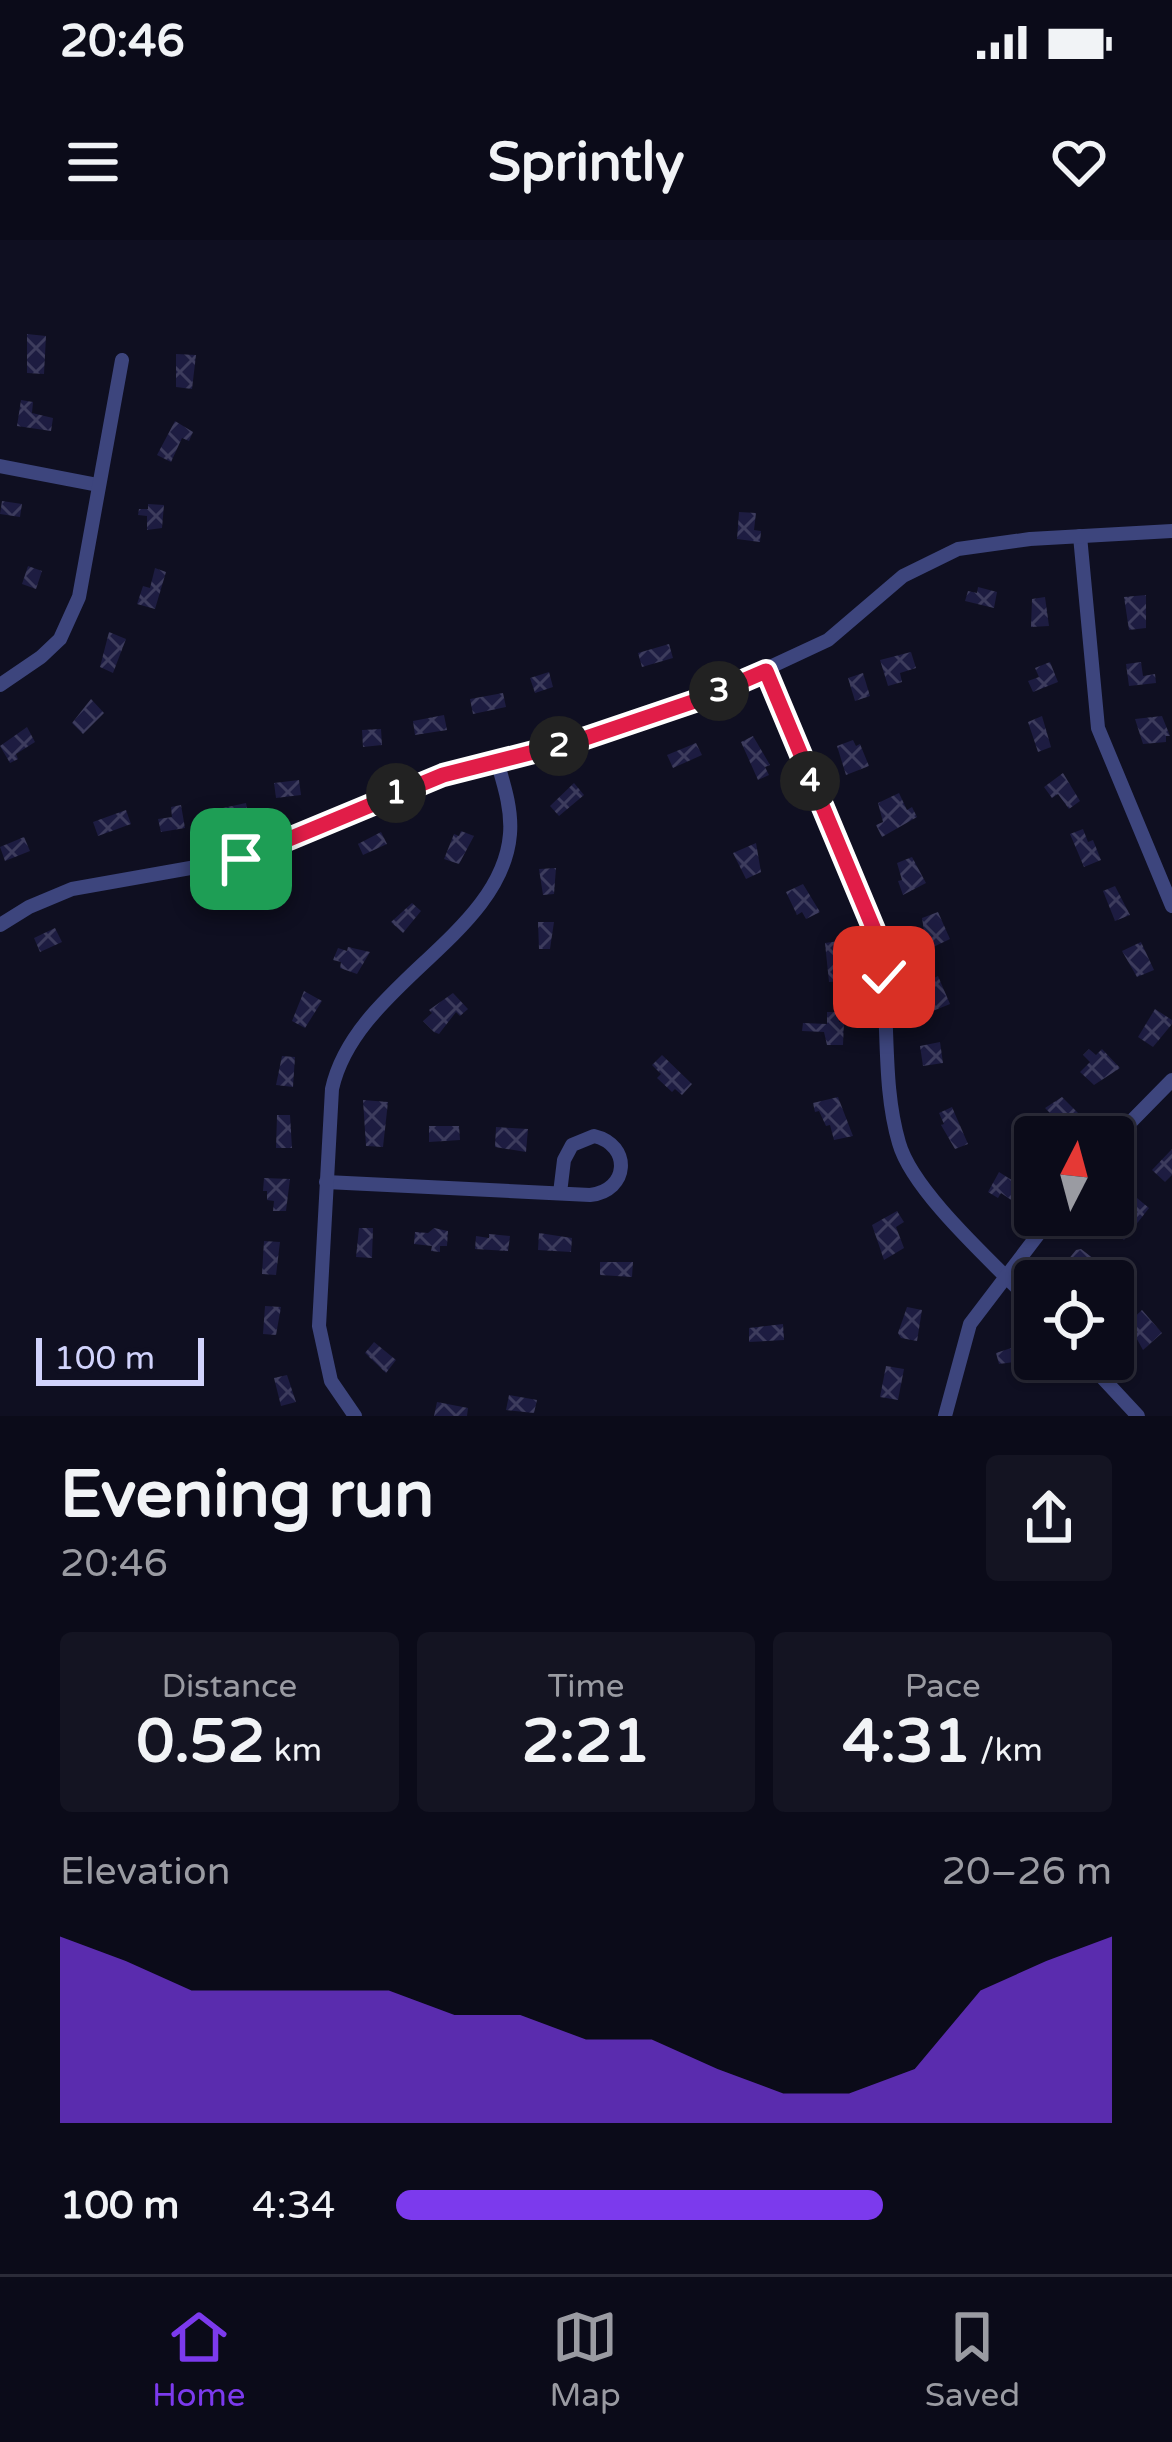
<!DOCTYPE html>
<html lang="en">
<head>
<meta charset="utf-8">
<style>
  body { margin:0; font-family:"Varela Round",sans-serif; background:#141422; color:#f1f3f6; height:100vh; display:flex; flex-direction:column; font-size:45px; white-space:nowrap }
  * { box-sizing:border-box; margin:0 }
  p { font-size:39px; color:#9a9ba2 }
  .icon { flex:none; width:66px; height:66px; fill:none; stroke:currentColor; stroke-width:2; stroke-linecap:round; stroke-linejoin:round }
  .map { position:relative; height:1176px; overflow:hidden }
  .sheet { display:flex; flex-direction:column; background:#0b0b19; flex:1 }
  .sheet>* { flex:none }
  .needle { width:78px; rotate:6deg }
  .controls { position:absolute; left:1014px; top:876px; display:grid; gap:24px }
  .controls a { display:grid; place-items:center; width:120px; height:120px; border-radius:12px; background:#0b0b19; box-shadow:0 3px 9px #0004,0 0 0 3px #2b2b38; font-size:60px }
  .scale { position:absolute; left:36px; bottom:30px; width:168px; box-sizing:border-box; padding-left:12px; border:6px solid #d1d3fc; border-top:0; font-size:33px; line-height:42px; white-space:nowrap; color:#d1d3fc; -webkit-text-stroke:9px #0f0f21; paint-order:stroke }
  .pin { position:absolute; display:grid; place-items:center; width:102px; height:102px; color:#fff; margin:-51px; border-radius:24px; box-shadow:0 6px 18px #0006 }
  .km { position:absolute; width:60px; height:60px; margin:-30px; border-radius:50%; background:#222; color:#fff; font-size:33px; line-height:60px; text-align:center }
  .round { display:grid; place-items:center; flex:none; width:126px; height:126px; border-radius:12px; background:#141422 }
  .summary { display:flex; align-items:center; justify-content:space-between; height:204px; padding:0 60px }
  h1 { font-size:66px; font-weight:700; line-height:90px }
  .stats { display:grid; grid-template-columns:repeat(3,1fr); gap:18px; height:204px; padding:12px 60px }
  .stats div { display:grid; align-content:center; border-radius:12px; background:#141422; text-align:center }
  .stats b { font-size:60px; font-weight:700 }
  .stats small { font-size:33px; font-weight:400 }
  .stats p { font-size:33px }
  .chart { height:336px; padding:24px 60px }
  .chart p { display:flex; justify-content:space-between }
  .chart svg { width:100%; height:216px; margin-top:12px; fill:#7c3aed; opacity:.7 }
  ul { padding:0 60px; list-style:none; font-size:39px }
  li { display:grid; grid-template-columns:192px 144px 1fr; align-items:center; height:90px }
  li i { height:30px; border-radius:15px; background:#7c3aed }
  .status { display:flex; justify-content:space-between; align-items:center; height:84px; padding:0 60px; background:#0b0b19; direction:ltr }
  .status svg { height:33px; fill:currentColor }
  header { display:flex; justify-content:space-between; align-items:center; height:156px; padding:0 60px; background:#0b0b19; font-size:54px; font-weight:700 }
  .tabs { display:flex; justify-content:space-around; align-items:center; height:168px; border-top:3px solid #2b2b38; background:#0b0b19; font-size:33px; color:#9a9ba2 }
  .tabs a { display:grid; justify-items:center; gap:6px }
  .tabs .selected { color:#7c3aed }
  .map>svg:first-child { display:block }
  .building { fill:url(#building-cross-hatch) }
  .lines { fill:none; stroke-linecap:round; stroke-linejoin:round }
  .minor { stroke:#3d457d; stroke-width:14 }
  .route-casing { stroke:#fff; stroke-width:24 }
  .route { stroke:#e11d48; stroke-width:15 }
</style>
</head>
<body>
<div class="status"><b>20:46</b><svg viewBox="0 0 49 12"><path d="M0 12V9h3v3zM5 12V6h3v6zM10 12V3h3v9zM15 12V0h3v12zM26 1h20v11H26zM47 4h2v5h-2z"/></svg></div>
<header><svg class="icon" aria-label="menu" viewBox="0 0 24 24"><path d="M4 6h16M4 12h16M4 18h16"/></svg>Sprintly<svg class="icon" aria-label="heart" viewBox="0 0 24 24"><path d="M12 20l-8-8c-3-5 5-10 8-4 3-6 11-1 8 4z"/></svg></header>
<div class="map">
<svg width="1172" height="1176" viewBox="0 0 1172 1176">
  <defs>
    <pattern id="building-cross-hatch" width="8" height="8" patternUnits="userSpaceOnUse" patternTransform="scale(3)"><rect width="8" height="8" fill="#1d1c41"/><path d="M0 0l8 8M0 8l8-8" fill="none" stroke="#3d3c5d"/></pattern>
  </defs>
  <rect width="100%" height="100%" fill="#0f0f21"/>
  <g class="building">
    <polygon points="27,94 46,96 44,134 27,133"/>
    <polygon points="176,114 196,115 192,149 176,147"/>
    <polygon points="21,160 33,162 32,173 53,178 51,191 17,186"/>
    <polygon points="175,181 193,192 189,201 182,198 171,222 157,215"/>
    <polygon points="2,261 22,264 20,277 0,274"/>
    <polygon points="148,264 164,265 162,288 147,290 147,276 138,275 139,269 148,269"/>
    <polygon points="739,272 756,273 754,290 761,291 760,302 737,299"/>
    <polygon points="28,326 42,331 36,349 22,344"/>
    <polygon points="155,328 166,332 155,369 137,364 143,346 150,348"/>
    <polygon points="978,347 997,352 994,368 965,361 968,351 977,353"/>
    <polygon points="1146,355 1146,388 1129,390 1124,357"/>
    <polygon points="1045,357 1049,386 1031,387 1032,359"/>
    <polygon points="109,392 126,399 113,433 100,427"/>
    <polygon points="669,404 673,418 642,427 638,413"/>
    <polygon points="911,412 916,428 900,433 902,442 888,446 880,420"/>
    <polygon points="1050,422 1058,442 1033,452 1028,441 1039,437 1035,428"/>
    <polygon points="1141,422 1143,436 1155,434 1156,443 1129,446 1126,424"/>
    <polygon points="549,432 553,447 535,453 530,438"/>
    <polygon points="863,433 870,456 855,461 848,438"/>
    <polygon points="503,453 506,467 473,474 470,459"/>
    <polygon points="91,459 104,473 83,494 72,483"/>
    <polygon points="444,475 447,490 415,495 413,481"/>
    <polygon points="1042,476 1051,507 1038,512 1028,482"/>
    <polygon points="1162,476 1170,496 1166,496 1166,502 1143,504 1135,479"/>
    <polygon points="27,487 35,502 16,514 18,519 10,523 0,506"/>
    <polygon points="381,489 382,505 363,507 362,490"/>
    <polygon points="753,496 770,525 765,527 769,535 758,540 741,502"/>
    <polygon points="853,500 856,506 860,504 869,526 846,535 837,506"/>
    <polygon points="696,503 702,515 673,528 667,515"/>
    <polygon points="1063,533 1080,561 1069,569 1058,554 1052,558 1044,547"/>
    <polygon points="299,540 301,555 276,558 274,543"/>
    <polygon points="574,543 584,555 559,576 550,566"/>
    <polygon points="899,553 907,570 912,567 917,577 882,597 876,585 883,582 878,563"/>
    <polygon points="246,563 249,578 226,583 223,568"/>
    <polygon points="181,565 185,588 161,592 158,579 172,577 171,567"/>
    <polygon points="126,570 131,584 98,596 93,582"/>
    <polygon points="1083,589 1088,602 1093,600 1101,620 1084,627 1070,594"/>
    <polygon points="461,591 474,596 459,624 444,619 454,594 459,596"/>
    <polygon points="381,592 387,604 363,615 358,604"/>
    <polygon points="24,597 30,611 5,621 0,607"/>
    <polygon points="756,603 761,632 746,639 733,613"/>
    <polygon points="912,617 926,643 903,655 898,641 902,640 897,623"/>
    <polygon points="556,628 554,654 543,655 539,629"/>
    <polygon points="803,644 820,672 806,679 802,672 797,675 786,652"/>
    <polygon points="1115,646 1130,675 1115,681 1103,651"/>
    <polygon points="412,663 421,671 403,693 391,682"/>
    <polygon points="938,672 950,699 927,710 922,678"/>
    <polygon points="538,682 554,682 550,709 539,709"/>
    <polygon points="55,688 62,702 40,712 34,698"/>
    <polygon points="839,701 845,735 842,741 829,742 825,703"/>
    <polygon points="1141,702 1154,730 1137,737 1122,711"/>
    <polygon points="348,707 370,712 357,734 340,728 341,722 333,720 338,708 347,711"/>
    <polygon points="938,736 950,764 928,773 922,760 927,758 924,743"/>
    <polygon points="304,751 322,761 305,788 292,781"/>
    <polygon points="453,753 468,769 460,776 456,772 439,794 434,792 423,781 432,773 429,770"/>
    <polygon points="1155,769 1172,780 1172,784 1153,807 1138,797"/>
    <polygon points="827,772 840,772 839,782 844,782 843,805 827,805 824,792 802,791 803,783 827,784"/>
    <polygon points="940,802 943,823 923,826 920,806"/>
    <polygon points="1089,809 1096,815 1102,809 1120,828 1094,845 1080,832 1090,822 1083,815"/>
    <polygon points="662,815 692,844 682,855 675,849 672,852 657,838 661,834 652,825"/>
    <polygon points="282,816 295,817 293,847 276,845"/>
    <polygon points="838,857 853,896 834,900 830,885 826,886 819,871 815,872 813,863"/>
    <polygon points="1062,857 1084,879 1074,888 1071,885 1054,897 1042,885 1052,875 1045,868"/>
    <polygon points="363,860 388,862 383,907 366,906"/>
    <polygon points="952,867 968,904 955,909 941,885 944,884 939,873"/>
    <polygon points="277,875 290,875 292,908 276,908"/>
    <polygon points="429,886 459,886 460,900 429,902"/>
    <polygon points="496,887 528,889 526,912 495,907"/>
    <polygon points="1172,909 1172,935 1165,942 1152,930"/>
    <polygon points="999,932 1026,949 1017,964 1001,953 998,958 988,952"/>
    <polygon points="264,938 290,939 286,971 273,971 274,961 267,960 267,951 263,951"/>
    <polygon points="1137,958 1149,968 1124,1000 1115,993 1120,986 1117,984"/>
    <polygon points="897,971 904,982 896,987 904,1008 884,1020 872,985"/>
    <polygon points="359,988 373,988 372,1018 356,1017"/>
    <polygon points="434,988 448,991 447,1006 440,1006 440,1012 431,1011 432,1006 414,1004 415,992 428,993"/>
    <polygon points="539,993 572,998 571,1012 538,1010"/>
    <polygon points="489,994 510,996 508,1011 475,1009 476,996 489,998"/>
    <polygon points="264,1001 280,1002 276,1035 262,1034"/>
    <polygon points="1081,1009 1098,1022 1093,1029 1097,1032 1086,1041 1067,1041 1072,1034 1063,1026 1076,1010"/>
    <polygon points="600,1022 633,1022 632,1037 600,1035"/>
    <polygon points="265,1066 281,1067 276,1095 263,1094"/>
    <polygon points="907,1067 922,1070 917,1101 901,1098 898,1093"/>
    <polygon points="1142,1070 1162,1093 1143,1110 1128,1083"/>
    <polygon points="783,1084 784,1100 749,1102 749,1088"/>
    <polygon points="374,1102 396,1120 386,1133 365,1113"/>
    <polygon points="1023,1104 1028,1120 999,1124 996,1113"/>
    <polygon points="886,1126 904,1129 898,1160 880,1157"/>
    <polygon points="287,1135 296,1162 281,1166 274,1138"/>
    <polygon points="509,1155 537,1160 534,1173 506,1170"/>
    <polygon points="437,1162 468,1168 467,1176 434,1176"/>
  </g>
  <g class="lines">
    <g class="minor">
      <polyline points="0,226 98,245"/>
      <polyline points="1080,296 1098,488 1172,666"/>
      <path d="M766,431L875,691C893,760 879,835 899,903C913,953 998,1027 1035,1066"/>
      <polyline points="0,445 41,417 60,399 79,357 122,120"/>
      <polyline points="0,685 29,667 72,649 241,619 443,535 577,501 701,459 828,400 903,336 958,309 1030,299 1172,291"/>
      <polyline points="1113,900 1172,840"/>
      <path d="M326,942L590,955C629,951 632,905 594,896L572,905L564,920L560,953"/>
      <polyline points="1085,1119 1138,1176"/>
      <path d="M355,1176L331,1141L319,1086L332,849C355,745 502,695 510,594C512,569 504,545 497,521"/>
      <polyline points="945,1176 970,1084 1053,975"/>
    </g>
  </g>
  <g class="lines">
    <defs>
      <polyline id="route" points="241,619 443,535 577,501 701,459 766,431 875,692 884,737"/>
    </defs>
    <use href="#route" class="route-casing"/>
    <use href="#route" class="route"/>
  </g>
</svg>
<div class="controls">
<a><svg class="needle" viewBox="-14 -14 28 28"><path d="M0-13l5 13h-10z" fill="#e53935"/><path d="M0 13l5-13h-10z" fill="#9a9ba2"/></svg></a>
<a><svg class="icon" aria-label="locate" viewBox="0 0 24 24"><circle cx="12" cy="12" r="6"/><path d="M12 2v4M12 18v4M2 12h4M18 12h4"/></svg></a>
</div>
<div class="scale">100 m</div>
<div class="pin" style="left:241px;top:619px;background:#1e9e55"><svg class="icon" aria-label="arrive" viewBox="0 0 24 24"><path d="M6 21V4h12l-3 4 3 4H6"/></svg></div>
<div class="pin" style="left:884px;top:737px;background:#d93025"><svg class="icon" aria-label="check" viewBox="0 0 24 24"><path d="M5 12l5 5 9-10"/></svg></div>
<b class="km" style="left:396px;top:553px">1</b>
<b class="km" style="left:559px;top:506px">2</b>
<b class="km" style="left:719px;top:451px">3</b>
<b class="km" style="left:810px;top:541px">4</b>
</div>
<section class="sheet">
<div class="summary"><div><h1>Evening run</h1><p>20:46</p></div><a class="round"><svg class="icon" aria-label="share" viewBox="0 0 24 24"><path d="M12 15V3M7 8l5-5 5 5M5 13v7h14v-7"/></svg></a></div>
<div class="stats">
<div><p>Distance</p><b>0.52<small> km</small></b></div>
<div><p>Time</p><b>2:21</b></div>
<div><p>Pace</p><b>4:31<small> /km</small></b></div>
</div>
<div class="chart"><p><span>Elevation</span>20–26 m</p>
<svg viewBox="0 0 160 44" preserveAspectRatio="none"><path d="M0 44V6L10 11L20 17L30 17L40 17L50 17L60 22L70 22L80 27L90 27L100 33L110 38L120 38L130 33L140 17L150 11L160 6V44z"/></svg>
</div>
<ul>
<li><b>100 m</b>4:34<i style="width:68%"></i></li>
</ul>
</section>
<nav class="tabs">
<a class="selected"><svg class="icon" aria-label="home" viewBox="0 0 24 24"><path d="M3 11l9-7 9 7M6 9v11h12V9"/></svg>Home</a>
<a><svg class="icon" aria-label="map" viewBox="0 0 24 24"><path d="M3 6l6-2 6 2 6-2v14l-6 2-6-2-6 2zM9 4v14M15 6v14"/></svg>Map</a>
<a><svg class="icon" aria-label="saved" viewBox="0 0 24 24"><path d="M7 4h10v16l-5-4-5 4z"/></svg>Saved</a>
</nav>
</body>
</html>
